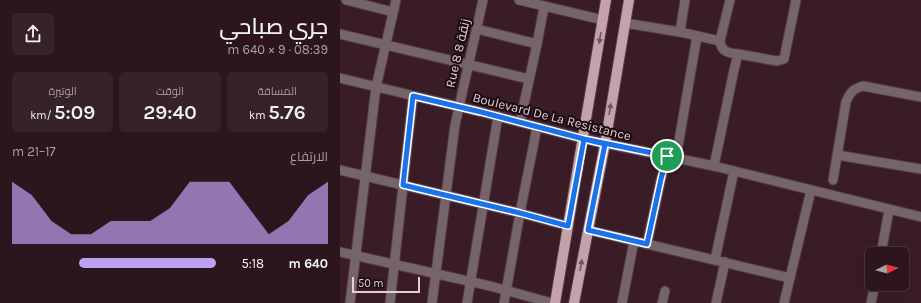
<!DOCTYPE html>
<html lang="ar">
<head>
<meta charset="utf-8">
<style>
  body { margin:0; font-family:Karla,Cairo,sans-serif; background:#382229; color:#f1f3f6; direction:rtl; height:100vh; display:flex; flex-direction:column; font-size:15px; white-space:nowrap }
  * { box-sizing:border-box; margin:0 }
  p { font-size:13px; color:#a69fa3 }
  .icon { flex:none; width:22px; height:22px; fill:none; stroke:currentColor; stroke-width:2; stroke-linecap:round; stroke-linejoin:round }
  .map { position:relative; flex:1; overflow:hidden; direction:ltr }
  .sheet { display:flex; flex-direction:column; background:#2c151c; width:340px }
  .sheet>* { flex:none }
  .needle { width:26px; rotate:84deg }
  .fabs { position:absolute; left:525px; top:247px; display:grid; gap:8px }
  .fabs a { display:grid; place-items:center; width:44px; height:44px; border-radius:6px; background:#2c151c; box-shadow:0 4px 16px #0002,0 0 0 1px #48343b; font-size:20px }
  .scale { position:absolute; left:12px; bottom:10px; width:68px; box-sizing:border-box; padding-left:4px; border:2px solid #e3ced4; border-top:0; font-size:11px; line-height:14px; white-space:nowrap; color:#e3ced4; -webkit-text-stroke:3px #190b0f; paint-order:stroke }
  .pin { position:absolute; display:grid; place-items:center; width:34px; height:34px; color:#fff; margin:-17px; border:2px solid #fff; border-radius:50%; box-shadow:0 1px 4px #0007 }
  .round { display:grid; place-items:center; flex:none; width:42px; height:42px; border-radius:6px; background:#382229 }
  .headline { display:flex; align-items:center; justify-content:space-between; height:68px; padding:0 12px }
  h1 { font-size:22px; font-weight:600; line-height:30px }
  .stats { display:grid; grid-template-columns:repeat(3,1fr); gap:6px; height:68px; padding:4px 12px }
  .stats div { display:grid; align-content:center; border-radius:6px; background:#382229; text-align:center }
  .stats b { font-size:20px; font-weight:600 }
  .stats small { font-size:11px; font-weight:400 }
  .stats p { font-size:11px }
  .chart { height:112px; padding:8px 12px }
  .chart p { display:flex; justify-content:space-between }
  .chart svg { width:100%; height:72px; margin-top:4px; fill:#bca0f2; opacity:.7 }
  ul { padding:0 12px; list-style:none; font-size:13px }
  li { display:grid; grid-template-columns:64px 48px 1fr; align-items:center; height:30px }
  li i { height:10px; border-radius:5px; background:#bca0f2 }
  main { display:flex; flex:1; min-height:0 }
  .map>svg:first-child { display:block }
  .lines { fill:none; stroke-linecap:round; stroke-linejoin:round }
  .minor-casing { stroke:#553842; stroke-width:11 }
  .major-casing { stroke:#553842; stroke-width:12 }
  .minor { stroke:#756469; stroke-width:9 }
  .major { stroke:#c3a2ab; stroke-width:10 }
  .oneway { fill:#6e565d }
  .route-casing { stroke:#fff; stroke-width:8 }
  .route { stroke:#1a73e8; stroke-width:5 }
  .labels { text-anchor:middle; stroke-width:4; stroke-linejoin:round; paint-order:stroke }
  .street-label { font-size:13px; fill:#e3ced4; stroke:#190b0f }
</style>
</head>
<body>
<main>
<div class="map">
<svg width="581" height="303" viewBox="0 0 581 303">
  <rect width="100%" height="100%" fill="#3a1c26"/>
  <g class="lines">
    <defs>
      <g id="minor">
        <polyline points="6,0 53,12"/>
        <polyline points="179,0 263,20"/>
        <polyline points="285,23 340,32 380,41 390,0"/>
        <polyline points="137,29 197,44"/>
        <polyline points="340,32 345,0"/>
        <polyline points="0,34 189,79"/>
        <path d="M380,41C381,52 389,53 398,54"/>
        <polyline points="0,78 141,112 244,139 374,166 581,217"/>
        <polyline points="180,122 197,44 204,7"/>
        <polyline points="497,155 581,169"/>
        <polyline points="336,158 357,36"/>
        <polyline points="374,166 394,70 398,54 437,61 444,59 456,0"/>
        <polyline points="0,170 180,213 228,226"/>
        <path d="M493,180L506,102C510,92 513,89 523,86L581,97"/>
        <polyline points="248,230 450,278"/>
        <polyline points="307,244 321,179 327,156"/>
        <polyline points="0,252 150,286 212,303"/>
        <polyline points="541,254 549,210"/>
        <polyline points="375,260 394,171"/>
        <polyline points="10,303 36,87 56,0"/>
        <polyline points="50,303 73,96"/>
        <polyline points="92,303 115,125 143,0"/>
        <polyline points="127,303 158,116"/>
        <polyline points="164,303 180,213 197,127"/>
        <polyline points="282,303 294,241"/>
        <polyline points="322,303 325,291"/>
        <polyline points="376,303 385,262"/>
        <polyline points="444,303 471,190"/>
        <polyline points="531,303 535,284"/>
      </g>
      <g id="major">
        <polyline points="215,303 266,0"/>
        <polyline points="234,303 265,144 289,0"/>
      </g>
    </defs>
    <use href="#minor" class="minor-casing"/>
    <use href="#major" class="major-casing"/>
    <use href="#minor" class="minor"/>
    <use href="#major" class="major"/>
  </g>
  <defs><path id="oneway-solid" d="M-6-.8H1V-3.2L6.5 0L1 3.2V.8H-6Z"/></defs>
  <g class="oneway">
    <use href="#oneway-solid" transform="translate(260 38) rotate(99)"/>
    <use href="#oneway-solid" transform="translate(270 109) rotate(-81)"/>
    <use href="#oneway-solid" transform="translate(241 265) rotate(-80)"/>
  </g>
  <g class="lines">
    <defs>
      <polyline id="route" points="327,156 244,139 141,112 73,96 63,185 180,213 228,226 244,139 265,144 248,230 307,244 321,179 327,156"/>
    </defs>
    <use href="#route" class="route-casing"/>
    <use href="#route" class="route"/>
  </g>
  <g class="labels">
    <g class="street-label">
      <text transform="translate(117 53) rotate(-77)" y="5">Rue 8 8 زنقة</text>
      <text transform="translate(212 116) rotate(14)" y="5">Boulevard De La Resistance</text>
    </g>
  </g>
</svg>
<div class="fabs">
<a><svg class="needle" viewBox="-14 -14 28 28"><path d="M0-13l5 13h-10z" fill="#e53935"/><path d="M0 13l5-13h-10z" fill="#a69fa3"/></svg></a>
</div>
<div class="scale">50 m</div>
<div class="pin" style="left:327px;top:156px;background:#1e9e55"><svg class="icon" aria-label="arrive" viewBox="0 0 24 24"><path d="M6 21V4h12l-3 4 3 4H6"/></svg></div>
</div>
<section class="sheet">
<div class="headline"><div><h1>جري صباحي</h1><p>08:39 · 9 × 640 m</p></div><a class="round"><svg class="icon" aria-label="share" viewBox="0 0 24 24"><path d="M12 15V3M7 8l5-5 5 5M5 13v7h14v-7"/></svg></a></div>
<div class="stats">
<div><p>المسافة</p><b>5.76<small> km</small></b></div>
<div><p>الوقت</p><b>29:40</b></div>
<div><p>الوتيرة</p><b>5:09<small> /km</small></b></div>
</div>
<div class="chart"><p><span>الارتفاع</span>17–21 m</p>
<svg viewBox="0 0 160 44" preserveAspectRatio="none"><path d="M0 44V6L10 14L20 30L30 38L40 38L50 30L60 30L70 30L80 22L90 6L100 6L110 6L120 22L130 38L140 30L150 14L160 6V44z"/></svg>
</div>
<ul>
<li><b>640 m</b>5:18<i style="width:67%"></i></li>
</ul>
</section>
</main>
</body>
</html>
